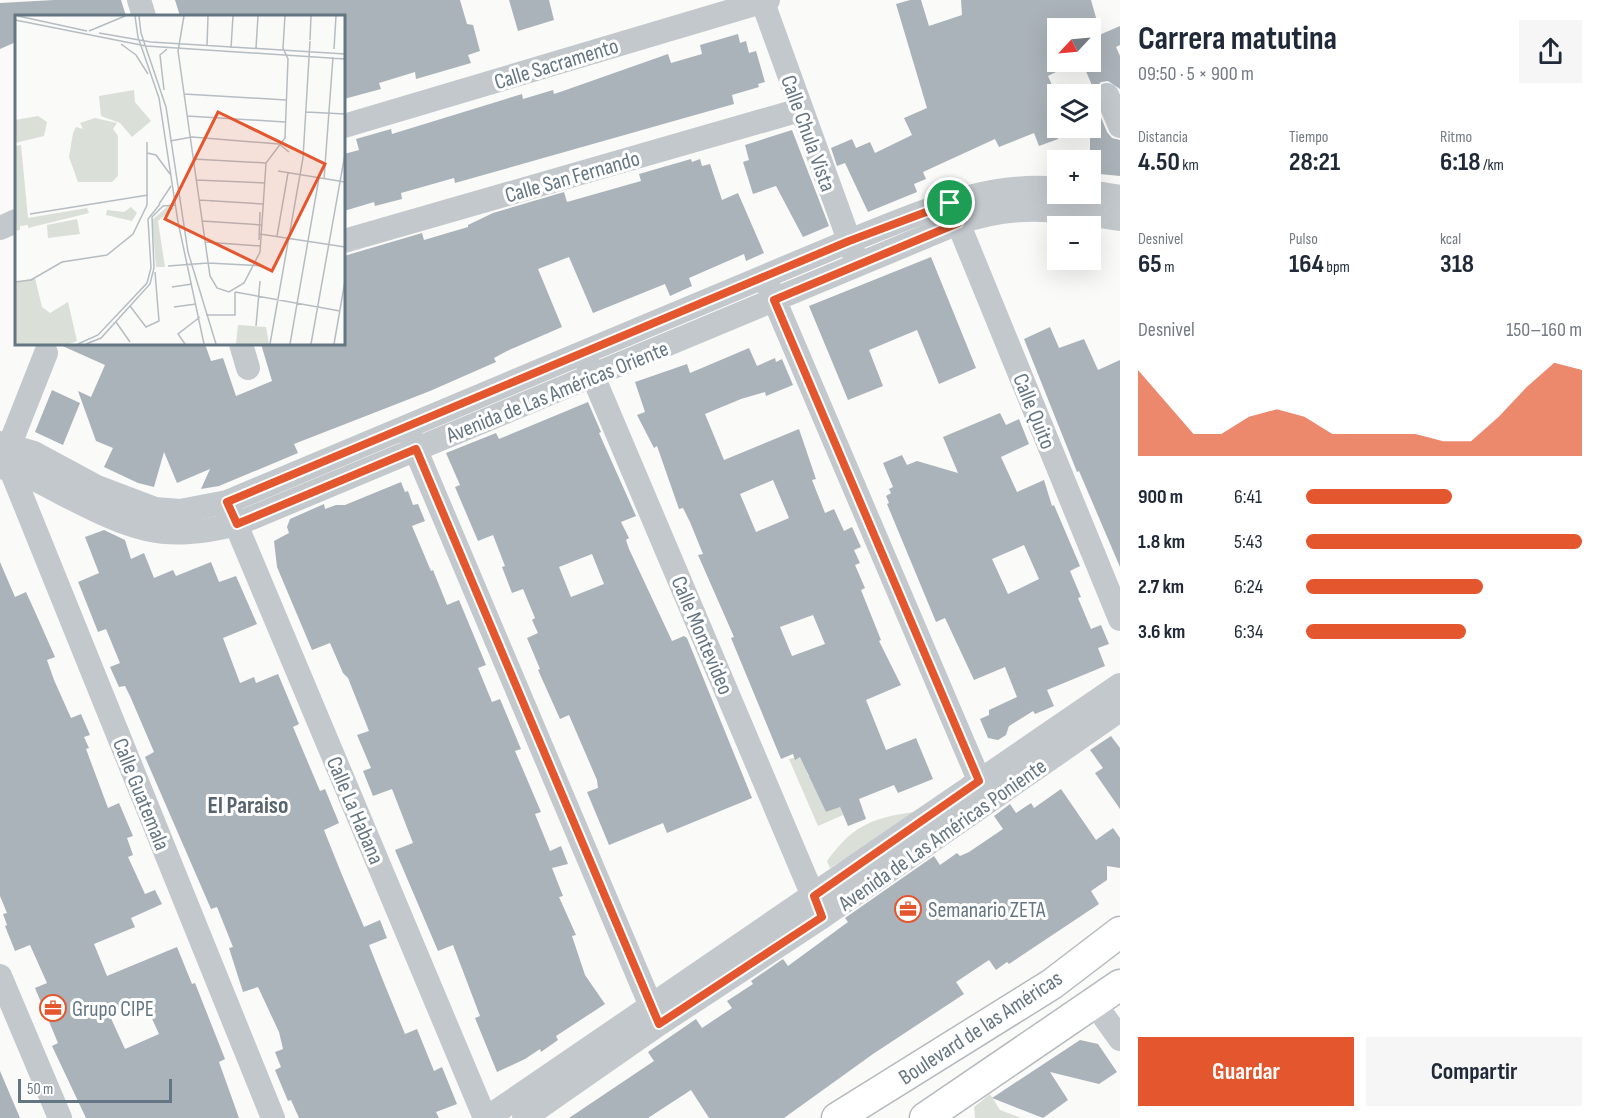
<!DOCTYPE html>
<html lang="es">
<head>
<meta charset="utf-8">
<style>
  body { margin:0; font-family:"Sofia Sans Condensed",sans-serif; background:#f6f6f7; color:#1f2937; height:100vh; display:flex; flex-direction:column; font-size:22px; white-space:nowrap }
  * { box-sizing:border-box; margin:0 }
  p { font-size:20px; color:#747a83 }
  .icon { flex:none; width:33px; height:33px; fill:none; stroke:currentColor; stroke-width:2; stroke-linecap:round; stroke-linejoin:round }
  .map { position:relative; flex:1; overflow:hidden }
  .sheet { display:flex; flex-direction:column; background:#fff; width:480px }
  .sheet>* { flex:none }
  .needle { width:39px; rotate:244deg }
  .fabs { position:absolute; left:1047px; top:18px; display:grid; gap:12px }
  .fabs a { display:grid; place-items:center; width:54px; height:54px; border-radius:0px; background:#fff; box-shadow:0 6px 24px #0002; font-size:30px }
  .scale { position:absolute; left:18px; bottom:15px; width:154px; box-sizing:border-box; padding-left:6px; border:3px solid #657683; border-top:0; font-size:16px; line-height:21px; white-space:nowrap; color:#657683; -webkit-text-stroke:4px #fff; paint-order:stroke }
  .pin { position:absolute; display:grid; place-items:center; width:51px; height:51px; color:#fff; margin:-26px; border:3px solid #fff; border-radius:50%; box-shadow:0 2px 6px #0007 }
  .round { display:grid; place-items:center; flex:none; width:63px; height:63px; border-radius:0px; background:#f6f6f7 }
  .overview { display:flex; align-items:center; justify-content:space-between; height:102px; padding:0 18px }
  h1 { font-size:33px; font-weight:700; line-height:45px }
  .figures { display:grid; grid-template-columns:repeat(3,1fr); gap:9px; height:102px; padding:6px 18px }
  .figures div { display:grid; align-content:center }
  .figures b { font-size:26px; font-weight:700 }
  .figures small { font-size:16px; font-weight:400 }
  .figures p { font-size:16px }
  .chart { height:168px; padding:12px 18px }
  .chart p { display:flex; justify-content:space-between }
  .chart svg { width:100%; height:108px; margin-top:6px; fill:#e4572e; opacity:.7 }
  .button { display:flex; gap:12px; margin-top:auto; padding:12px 18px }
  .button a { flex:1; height:69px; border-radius:0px; background:#e4572e; color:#fff; font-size:24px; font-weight:700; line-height:69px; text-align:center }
  .button a+a { background:#f6f6f7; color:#1f2937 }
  ul { padding:0 18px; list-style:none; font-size:20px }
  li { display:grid; grid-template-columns:96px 72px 1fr; align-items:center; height:45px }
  li i { height:15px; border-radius:8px; background:#e4572e }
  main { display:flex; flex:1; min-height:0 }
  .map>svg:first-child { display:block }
  .green { fill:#dadfd7 }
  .building { fill:#aab3b9; fill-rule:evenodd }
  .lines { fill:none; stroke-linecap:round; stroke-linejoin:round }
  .major-casing { stroke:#b5babe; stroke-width:33 }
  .minor { stroke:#c3c8cc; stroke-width:24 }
  .major { stroke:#fff; stroke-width:30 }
  .route-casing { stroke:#fff; stroke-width:12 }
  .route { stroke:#e4572e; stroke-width:8 }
  .labels { text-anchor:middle; stroke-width:6; stroke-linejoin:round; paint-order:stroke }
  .street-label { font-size:22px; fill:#657683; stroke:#fff }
  .poi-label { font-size:22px; fill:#657683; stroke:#fff; text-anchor:start }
  .neighbourhood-label { font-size:24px; font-weight:bold; fill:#57646e; stroke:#fff }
  .inset-road { fill:none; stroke:#b5bdc2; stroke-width:1.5 }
  .view { fill:#e4572e; fill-opacity:0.15; stroke:#e4572e; stroke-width:3 }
  .inset-edge { fill:none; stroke:#657683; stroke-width:3 }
</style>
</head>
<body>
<main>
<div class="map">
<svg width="1120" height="1118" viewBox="0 0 1120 1118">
  <rect width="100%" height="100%" fill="#fafaf8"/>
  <g class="green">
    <polygon points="803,756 808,776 811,775 826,812 840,807 843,815 818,826 789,759"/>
    <path d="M922,811L830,868L827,861C855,822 876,817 922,811Z"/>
    <polygon points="990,1094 1000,1110 1021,1118 975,1118 974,1107"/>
  </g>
  <g class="building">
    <polygon points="54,0 121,0 126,16 16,16 16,42 0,49 0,3"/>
    <polygon points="175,0 460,0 467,24 473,25 480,51 468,55 471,63 416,79 415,72 379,83 381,89 344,99 344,16 180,16"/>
    <polygon points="509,0 549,0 554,20 518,31"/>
    <polygon points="910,0 921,0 929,26 962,15 961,0 1091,0 1099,28 1058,28 1058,71 1048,76 1056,94 1053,96 1058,108 1058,139 1039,146 1034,133 999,147 995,139 923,172 926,179 914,184 917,192 868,212 845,163 837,166 831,148 852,139 856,148 870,142 875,153 912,135 904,118 927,108 896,4"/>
    <polygon points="1120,26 1120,45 1116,47 1120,56 1120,89 1108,81 1101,82 1094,90 1082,62 1090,62 1090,39"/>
    <polygon points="738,34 740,43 746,41 749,53 756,51 765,82 758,84 759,87 732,95 734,104 455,183 454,178 401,193 402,199 375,206 374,202 344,211 344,154 359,150 356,139 391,129 392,134 522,94 523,99 553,90 554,94 563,91 668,54 671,63 702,54 700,45"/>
    <polygon points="1095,103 1107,132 1112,138 1120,140 1120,176 1090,173 1090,105"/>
    <polygon points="792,130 829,226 803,237 776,186 753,194 743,162 749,160 745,145"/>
    <polygon points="691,159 692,162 700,159 702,166 710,164 722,200 738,193 764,253 746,261 744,254 689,278 692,286 670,296 665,284 593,313 569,257 538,269 562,327 507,351 494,358 496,362 430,391 294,444 298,453 219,486 201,489 210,469 177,483 164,452 154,487 138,483 104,467 113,448 96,441 78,391 91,397 105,365 58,344 205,344 211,361 223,358 236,396 272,381 261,344 344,344 344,256 422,233 424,240 468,227 468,225 493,213 564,192 567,202 641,181 639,174"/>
    <polygon points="931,257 976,368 939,384 917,330 869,350 883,386 848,400 809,306"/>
    <polygon points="1050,327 1059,348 1084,339 1098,370 1120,360 1120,567 1079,471 1077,472 1024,339"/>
    <path d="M749,348L757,366L775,358L776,362L782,359L793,385L766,396L765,392L741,399L705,414L724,460L799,429L816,479L812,480L825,513L834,509L844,531L852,527L861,547L854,550L860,563L855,565L865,588L861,590L881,640L879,641L901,685L866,700L886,750L916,738L933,779L898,793L894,785L859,799L866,819L848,826L840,807L826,812L800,757L795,760L793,754L781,759L731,638L734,637L698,555L703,554L690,522L683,508L679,509L657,446L654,448L637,415L645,412L635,382L687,364L690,373ZM773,480L789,518L756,532L740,494ZM813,615L825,644L792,656L780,627Z"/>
    <polygon points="52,390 80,403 63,445 35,432"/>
    <path d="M588,402L601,432L599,433L636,516L621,522L629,538L626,540L629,549L672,641L684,636L687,638L752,798L667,833L663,823L609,845L587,792L598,788L597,780L569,715L560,719L538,670L540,669L527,638L538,633L532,620L535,618L523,589L512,593L502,567L505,566L493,535L478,541L455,487L460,485L446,453L496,433L499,439ZM592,554L604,584L571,597L559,567Z"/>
    <path d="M1000,413L1006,425L1019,419L1029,444L1001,457L1017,492L1044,480L1052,506L1054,505L1080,566L1070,571L1081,597L1078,598L1091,629L1101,625L1109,644L1098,648L1105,666L1047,690L1054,706L1035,714L1033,711L1009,726L1006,735L998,740L988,738L980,719L989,715V710L1017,697L1005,667L974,680L945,618L936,622L887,504L889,503L886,496L891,493L889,489L893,487L883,463L902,455L907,465L917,461L958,473L943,437ZM1024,545L1039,579L1008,594L992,559Z"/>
    <polygon points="401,482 405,492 408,491 413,505 418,504 425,521 412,526 431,571 433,570 447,605 459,600 486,665 478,668 492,702 500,699 521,749 515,751 541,812 535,814 550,851 561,846 568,864 552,868 563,896 559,897 576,935 572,936 585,975 605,1004 556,1036 558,1040 541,1052 540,1049 525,1059 497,1072 475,1018 480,1016 453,945 438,951 395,850 413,843 392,789 373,796 363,771 371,768 357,735 369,731 348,678 343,673 330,643 312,650 277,567 274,541 289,533 287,527 290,519 324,504 325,509 336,505 345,505"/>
    <polygon points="104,530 125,540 131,559 144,553 154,578 173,570 176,576 211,562 219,582 236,576 257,624 223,638 240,683 254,677 256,683 278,674 299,724 293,727 320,791 325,789 339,823 324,830 342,875 364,927 380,920 387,938 369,945 384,983 405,1034 417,1029 434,1071 442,1067 457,1104 436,1112 439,1118 299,1118 291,1100 288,1101 275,1070 281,1067 275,1052 283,1049 279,1032 258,987 243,992 229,948 233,947 217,907 211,909 145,757 154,752 130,696 125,686 119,687 110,667 120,663 106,629 98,632 79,584 78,582 99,573 85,537"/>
    <path d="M0,562L15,597L26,592L36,614L55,657L47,660L54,680L71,718L81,714L90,735L84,737L89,748L86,749L108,808L119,803L133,836L127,838L133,855L128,857L145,894L155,890L162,904L131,918L135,927L94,944L107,976L177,947L192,984L195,983L225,1059L219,1062L239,1118H86L52,1046L58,1043L35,988L47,983L30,945L15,951L5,926L7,925L3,914L7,913L0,896ZM143,999L159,1034L125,1049L109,1014Z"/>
    <polygon points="1111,736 1120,748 1120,809 1095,773 1103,768 1090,750"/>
    <polygon points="1061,789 1096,840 1113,828 1120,838 1120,868 1107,866 1107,880 1091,891 1099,904 1009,964 1007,962 996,970 989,960 956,982 964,994 873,1054 784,1118 709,1118 691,1090 648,1118 569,1118 654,1061 648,1052 696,1019 702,1028 732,1008 727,1001 753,984 751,981 783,959 788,966 848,922 845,918 934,856 940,865 957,853 960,856 969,852 1003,829 994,816 1010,804 1016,813 1031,803 1034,808"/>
    <polygon points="1080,1040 1098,1044 1117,1072 1099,1084 1050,1072 1068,1100 1043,1118 992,1098"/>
    <polygon points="0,1071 20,1118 0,1118"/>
  </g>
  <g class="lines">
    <defs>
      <g id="major">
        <polyline points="837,1118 1052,984 1120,932"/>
        <polyline points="925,1118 1120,985"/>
      </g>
    </defs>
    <use href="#major" class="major-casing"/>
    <g class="minor">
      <polyline points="139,0 144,16"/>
      <polyline points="762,0 854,254"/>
      <polyline points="1107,95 1120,126"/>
      <polyline points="344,126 768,0"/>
      <polyline points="1090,192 1120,197"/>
      <polyline points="952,208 1120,619"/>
      <polyline points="0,228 16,221"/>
      <polyline points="344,241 800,110"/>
      <polyline points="768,285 985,794"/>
      <polyline points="241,344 248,368"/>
      <polyline points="46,353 10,444 11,470 273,1118"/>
      <polyline points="587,362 819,910"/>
      <polyline points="409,434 656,1018"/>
      <path d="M0,443L34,453L97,487L155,509L180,511L227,502L849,241C917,215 983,181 1058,189"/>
      <path d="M0,467C23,472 43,483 63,494C132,529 160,543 237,524L958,223C1018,202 1059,210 1120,219"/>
      <polyline points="230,510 485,1118"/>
      <polyline points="0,976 60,1118"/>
      <polyline points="1095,1004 1120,1039"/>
      <polyline points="487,1118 1120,685"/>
      <polyline points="524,1118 659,1024 822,917 1120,710"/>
    </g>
    <use href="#major" class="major"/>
  </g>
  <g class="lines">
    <defs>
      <polygon id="route" points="950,203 958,223 774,300 979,781 814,896 822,917 659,1024 416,449 237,524 227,502 849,241"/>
    </defs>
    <use href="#route" class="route-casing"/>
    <use href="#route" class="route"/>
  </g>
  <defs>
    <symbol id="office-ring" viewBox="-11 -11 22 22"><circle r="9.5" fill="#fff" stroke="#e4572e" stroke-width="1.5"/><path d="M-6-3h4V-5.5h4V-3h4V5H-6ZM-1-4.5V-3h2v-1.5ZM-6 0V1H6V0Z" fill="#e4572e"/></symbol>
  </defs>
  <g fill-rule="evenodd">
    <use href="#office-ring" x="893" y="894" width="30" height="30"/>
    <use href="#office-ring" x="38" y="993" width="30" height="30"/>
  </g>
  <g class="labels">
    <g class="street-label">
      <text transform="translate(556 63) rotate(-17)" y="8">Calle Sacramento</text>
      <text transform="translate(809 133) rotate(70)" y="8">Calle Chula Vista</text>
      <text transform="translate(572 176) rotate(-16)" y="8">Calle San Fernando</text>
      <text transform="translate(557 391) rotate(-22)" y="8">Avenida de Las Américas Oriente</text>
      <text transform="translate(1035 411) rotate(68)" y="8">Calle Quito</text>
      <text transform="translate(703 635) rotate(67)" y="8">Calle Montevideo</text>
      <text transform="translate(142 794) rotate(68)" y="8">Calle Guatemala</text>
      <text transform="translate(356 810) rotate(67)" y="8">Calle La Habana</text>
      <text transform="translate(942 834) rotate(-35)" y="8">Avenida de Las Américas Poniente</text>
      <text transform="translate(980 1027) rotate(-33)" y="8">Boulevard de las Américas</text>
    </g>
    <g class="poi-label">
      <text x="928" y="917">Semanario ZETA</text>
      <text x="72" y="1016">Grupo CIPE</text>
    </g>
    <g class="neighbourhood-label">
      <text x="248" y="813">El Paraiso</text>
    </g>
  </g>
  <g transform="translate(15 15)">
    <rect width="330" height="330" fill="#fafaf8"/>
    <path d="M119,75L120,87L136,106L117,122L105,108L86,101L84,81ZM23,101L32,107L29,121L0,128V105ZM80,103L102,108L98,114L103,121V161L97,167H63L54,142L58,118L61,112L68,114L65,108ZM6,130L13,203L72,193L74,198L13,213V210L5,211V215L0,216V131ZM153,191L159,193L143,206L150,252H141L137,205ZM116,192L122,198L117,206L91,200L92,195L109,197ZM62,204L65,219L33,223L32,210ZM20,263L27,292L35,298L53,287L62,326L54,329H0V267ZM223,310L251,312L254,329H221Z" fill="#dadfd7"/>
    <path class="inset-road" d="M3,1L72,16M120,1L123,22L144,83L163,207L189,329M124,1L126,18L151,92L173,237L201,329M169,1L163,36L195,261L202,273L214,277L229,268L245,237L251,148L270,123L273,44L268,33L270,1M0,5L131,31L330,44M74,16L110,1M84,18L136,27L330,39M295,25L296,1M106,29L121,40L133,59M192,31L193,1M216,33L218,1M241,33L243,1M319,34L321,1M149,75L145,40L152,34M169,79L271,85M291,97L330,99M172,101L270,107M155,126L177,122L264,129L274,137M132,138L141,140L155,159M178,144L251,148M263,156L330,167M309,164L318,42M181,165L250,168M184,185L248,189M144,189L156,171M15,199L133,180M187,206L247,210M245,219L330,232M262,221L273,158M244,225L245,197M190,227L246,231M153,251L193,248L249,251M0,267L16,265L47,247L92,240L118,219L132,190V127M157,272L177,269M220,277L325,296M115,291L131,312L144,306L140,257M159,292L181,289M191,300H220V277M101,307L115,327M241,311L245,266M63,329L83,320L132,268L136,253L133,204L145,189M71,329L86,323L135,269L139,253L137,202L148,191L160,190M170,329L163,319L185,302M255,329L288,143L295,26M275,329L304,163M296,329L330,139M319,329L330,266"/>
    <path class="view" d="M203,97L310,149L257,256L150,204Z"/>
    <rect width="330" height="330" class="inset-edge"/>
  </g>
</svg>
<div class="fabs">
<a><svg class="needle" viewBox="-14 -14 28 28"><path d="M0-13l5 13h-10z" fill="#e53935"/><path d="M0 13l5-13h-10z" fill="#747a83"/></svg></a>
<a><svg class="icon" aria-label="layers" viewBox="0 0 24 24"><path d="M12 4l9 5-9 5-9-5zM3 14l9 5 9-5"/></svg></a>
<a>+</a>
<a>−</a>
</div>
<div class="scale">50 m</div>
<div class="pin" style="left:950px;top:203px;background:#1e9e55"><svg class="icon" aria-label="arrive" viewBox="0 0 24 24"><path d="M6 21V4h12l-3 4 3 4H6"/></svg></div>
</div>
<section class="sheet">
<div class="overview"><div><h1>Carrera matutina</h1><p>09:50 · 5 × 900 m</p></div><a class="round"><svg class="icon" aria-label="share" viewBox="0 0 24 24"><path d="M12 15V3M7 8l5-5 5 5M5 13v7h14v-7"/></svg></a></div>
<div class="figures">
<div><p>Distancia</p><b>4.50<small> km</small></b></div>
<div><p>Tiempo</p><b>28:21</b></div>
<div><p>Ritmo</p><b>6:18<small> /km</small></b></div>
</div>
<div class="figures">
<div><p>Desnivel</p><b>65<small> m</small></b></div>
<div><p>Pulso</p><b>164<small> bpm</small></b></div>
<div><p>kcal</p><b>318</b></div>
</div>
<div class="chart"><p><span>Desnivel</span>150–160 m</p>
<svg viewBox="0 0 160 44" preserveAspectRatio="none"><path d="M0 44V9L10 22L20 35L30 35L40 28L50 25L60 28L70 35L80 35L90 35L100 35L110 38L120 38L130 28L140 16L150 6L160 9V44z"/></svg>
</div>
<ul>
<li><b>900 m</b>6:41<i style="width:53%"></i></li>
<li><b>1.8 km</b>5:43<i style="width:100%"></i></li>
<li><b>2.7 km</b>6:24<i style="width:64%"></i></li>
<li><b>3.6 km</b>6:34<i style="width:58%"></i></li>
</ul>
<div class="button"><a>Guardar</a><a>Compartir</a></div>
</section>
</main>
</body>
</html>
